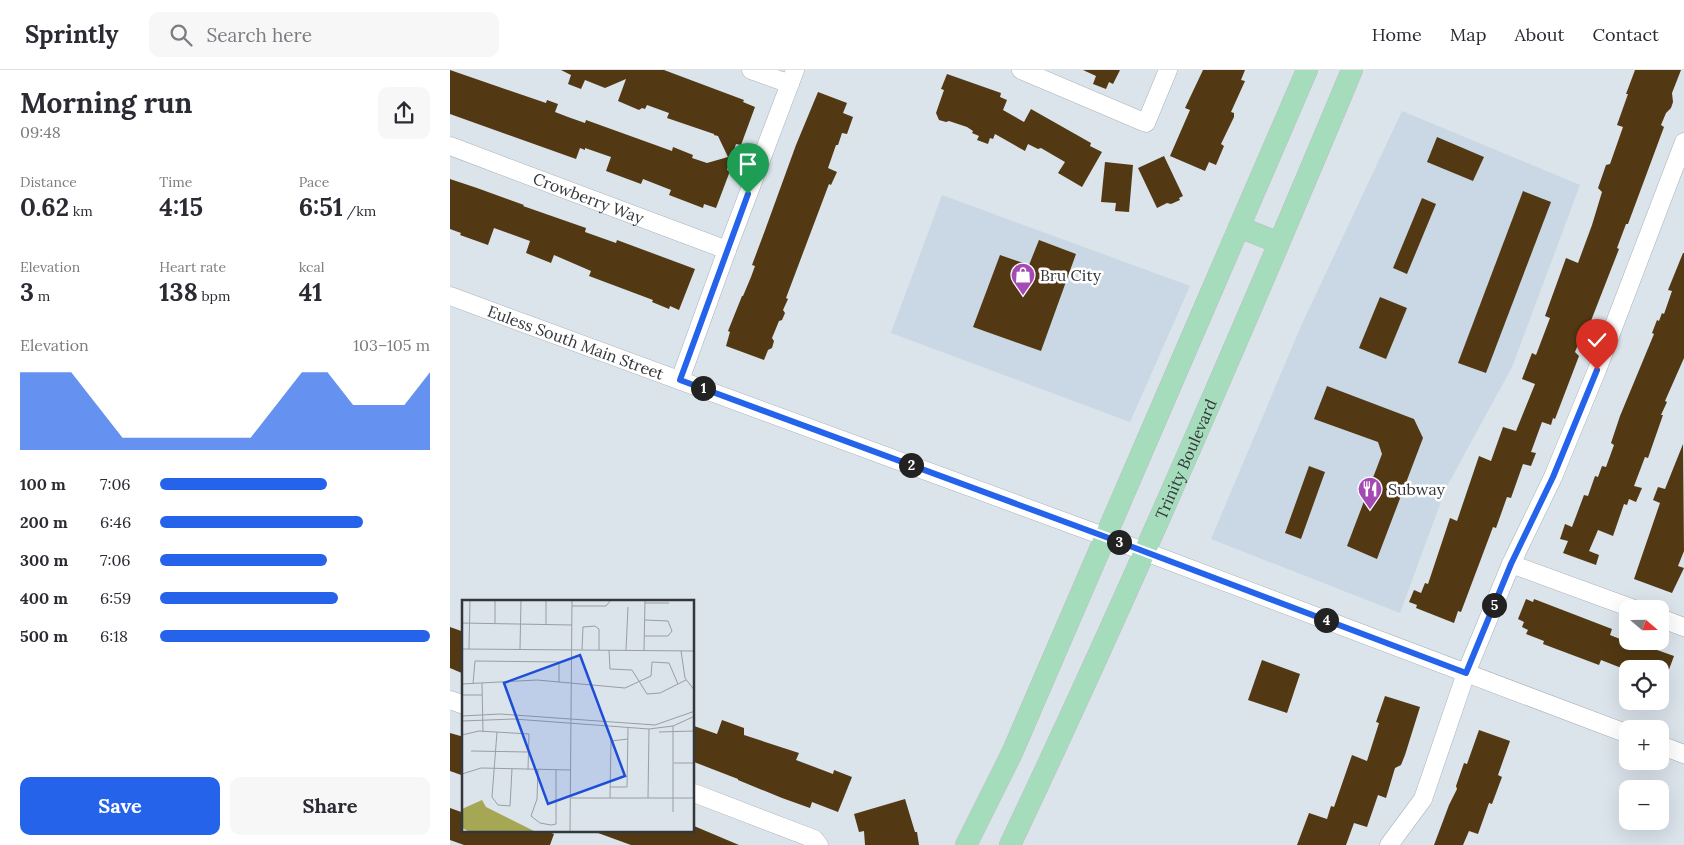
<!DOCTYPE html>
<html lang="en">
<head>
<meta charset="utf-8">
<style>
  body { margin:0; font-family:Lora,serif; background:#f7f7f7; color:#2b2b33; height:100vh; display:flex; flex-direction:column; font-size:19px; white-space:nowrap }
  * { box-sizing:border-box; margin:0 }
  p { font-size:16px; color:#7c7c81 }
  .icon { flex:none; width:28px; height:28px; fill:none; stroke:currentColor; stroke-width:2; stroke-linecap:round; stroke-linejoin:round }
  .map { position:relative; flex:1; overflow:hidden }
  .drawer { display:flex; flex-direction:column; background:#fff; width:450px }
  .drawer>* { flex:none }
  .needle { width:32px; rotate:110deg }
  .fabs { position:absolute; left:1169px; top:530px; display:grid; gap:10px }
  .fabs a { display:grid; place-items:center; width:50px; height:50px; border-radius:10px; background:#fff; box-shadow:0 5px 20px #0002; font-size:25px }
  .pin { position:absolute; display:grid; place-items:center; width:42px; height:42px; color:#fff; margin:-51px -21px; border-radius:50% 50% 50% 0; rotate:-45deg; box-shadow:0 0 5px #0007 }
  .pin .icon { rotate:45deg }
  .km { position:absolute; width:25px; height:25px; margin:-12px; border-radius:50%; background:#222; color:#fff; font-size:14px; line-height:25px; text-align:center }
  .round { display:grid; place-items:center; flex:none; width:52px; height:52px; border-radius:10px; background:#f7f7f7 }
  .summary { display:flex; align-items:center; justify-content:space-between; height:85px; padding:0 20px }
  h1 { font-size:28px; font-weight:700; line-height:38px }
  .stats { display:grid; grid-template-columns:repeat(3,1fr); gap:8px; height:85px; padding:5px 20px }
  .stats div { display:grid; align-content:center }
  .stats b { font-size:25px; font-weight:700 }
  .stats small { font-size:14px; font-weight:400 }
  .stats p { font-size:14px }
  .chart { height:140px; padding:10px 20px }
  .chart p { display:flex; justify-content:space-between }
  .chart svg { width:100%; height:90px; margin-top:5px; fill:#2563eb; opacity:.7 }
  .primary-button { display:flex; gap:10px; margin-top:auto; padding:10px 20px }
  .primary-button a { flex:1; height:58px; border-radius:10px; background:#2563eb; color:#fff; font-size:20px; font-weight:700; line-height:58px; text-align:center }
  .primary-button a+a { background:#f7f7f7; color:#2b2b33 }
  ul { padding:0 20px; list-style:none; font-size:16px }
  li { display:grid; grid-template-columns:80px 60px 1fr; align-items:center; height:38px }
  li i { height:12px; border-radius:6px; background:#2563eb }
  header { display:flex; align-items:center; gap:30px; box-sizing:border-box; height:70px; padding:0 25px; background:#fff; border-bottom:1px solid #e1e1e2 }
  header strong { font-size:24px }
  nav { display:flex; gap:28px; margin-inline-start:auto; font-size:18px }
  .search { width:350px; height:45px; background:#f7f7f7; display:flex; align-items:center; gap:12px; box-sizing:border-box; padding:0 18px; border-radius:10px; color:#7c7c81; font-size:19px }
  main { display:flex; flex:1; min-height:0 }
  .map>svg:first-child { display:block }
  .built { fill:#c9d8e4 }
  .building { fill:#523913 }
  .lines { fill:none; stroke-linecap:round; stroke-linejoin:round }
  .minor-casing { stroke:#aab2b9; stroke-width:19 }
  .major-casing { stroke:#bebfc0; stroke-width:22 }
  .minor { stroke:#fff; stroke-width:18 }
  .major { stroke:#a4dcbc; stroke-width:21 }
  .route-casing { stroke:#fff; stroke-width:10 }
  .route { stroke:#2563eb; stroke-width:6 }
  .labels { text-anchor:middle; stroke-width:5; stroke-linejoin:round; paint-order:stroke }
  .street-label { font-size:16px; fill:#34373a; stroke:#fff }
  .poi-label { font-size:16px; fill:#34373a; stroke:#fff; text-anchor:start }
  .inset-road { fill:none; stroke:#989ea4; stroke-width:1 }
  .view { fill:#1d4ed8; fill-opacity:0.15; stroke:#1d4ed8; stroke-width:2.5 }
  .inset-edge { fill:none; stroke:#34373a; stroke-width:2.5 }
</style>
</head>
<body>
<header>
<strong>Sprintly</strong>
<div class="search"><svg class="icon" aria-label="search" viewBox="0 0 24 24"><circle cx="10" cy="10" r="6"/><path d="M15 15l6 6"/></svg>Search here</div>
<nav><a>Home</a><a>Map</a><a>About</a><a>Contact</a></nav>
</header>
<main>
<section class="drawer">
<div class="summary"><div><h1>Morning run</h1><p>09:48</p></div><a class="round"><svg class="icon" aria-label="share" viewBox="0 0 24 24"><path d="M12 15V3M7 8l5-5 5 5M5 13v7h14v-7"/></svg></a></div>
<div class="stats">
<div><p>Distance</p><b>0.62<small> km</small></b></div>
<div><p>Time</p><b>4:15</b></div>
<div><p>Pace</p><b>6:51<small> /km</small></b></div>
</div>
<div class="stats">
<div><p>Elevation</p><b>3<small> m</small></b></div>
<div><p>Heart rate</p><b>138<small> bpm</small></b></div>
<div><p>kcal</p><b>41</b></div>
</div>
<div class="chart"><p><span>Elevation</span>103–105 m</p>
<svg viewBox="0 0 160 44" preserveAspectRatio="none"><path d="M0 44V6L10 6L20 6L30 22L40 38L50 38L60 38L70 38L80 38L90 38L100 22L110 6L120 6L130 22L140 22L150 22L160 6V44z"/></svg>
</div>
<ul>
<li><b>100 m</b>7:06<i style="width:62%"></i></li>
<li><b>200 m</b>6:46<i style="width:75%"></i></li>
<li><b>300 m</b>7:06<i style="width:62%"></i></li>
<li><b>400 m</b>6:59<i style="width:66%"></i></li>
<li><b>500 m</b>6:18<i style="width:100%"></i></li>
</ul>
<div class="primary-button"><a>Save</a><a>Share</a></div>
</section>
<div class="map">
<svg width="1234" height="775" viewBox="0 0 1234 775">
  <rect width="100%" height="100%" fill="#dbe3eb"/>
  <g class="built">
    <polygon points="952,41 1130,115 1062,297 996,418 950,543 761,469 851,256"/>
    <polygon points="492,125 740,216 680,352 441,263"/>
  </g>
  <g class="building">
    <polygon points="0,0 96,33 97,30 108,34 105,42 118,47 135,53 136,50 222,81 223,77 243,85 242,88 257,93 278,87 268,66 264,65 264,64 217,48 219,43 197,35 195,39 192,38 189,40 168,31 176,9 155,18 135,10 131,19 118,14 121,5 111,0 214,0 294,30 293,32 305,37 291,75 286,74 277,100 280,101 266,138 254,134 253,138 219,125 221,120 193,109 191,114 156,101 161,87 135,78 135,80 130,78 126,89 0,44"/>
    <polygon points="633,0 670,0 663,14 659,12 656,19 643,14 646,6"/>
    <polygon points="753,0 795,0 791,10 795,11 781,42 784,43 784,47 771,74 774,76 766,95 759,92 755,101 720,86 740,40 735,38"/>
    <polygon points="1185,0 1231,0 1222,23 1223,32 1221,38 1216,43 1211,55 1214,57 1178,154 1176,154 1167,178 1169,179 1137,261 1134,260 1125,282 1129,286 1105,349 1103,348 1101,355 1092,352 1081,382 1086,383 1081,396 1073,394 1061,428 1057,427 1046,458 1043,457 1011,542 1008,541 1004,553 966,538 967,535 959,532 964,520 971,523 975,513 978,514 1000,448 1007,451 1029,386 1041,391 1053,357 1066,361 1085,314 1072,309 1082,283 1086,285 1100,248 1095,246 1116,188 1128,193 1142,155 1152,122 1148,118 1156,95 1160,94 1173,57 1167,55 1178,24 1176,24"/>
    <polygon points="497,4 551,23 550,27 557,30 553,40 574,52 581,39 641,73 640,76 652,82 632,117 608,103 615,92 591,78 588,79 578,74 575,81 545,64 543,69 540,68 538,74 527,70 529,66 522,63 523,61 517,57 499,51 496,52 489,50 486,43 494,20 491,19"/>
    <polygon points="368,22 397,33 393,43 403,47 397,64 392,63 388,75 386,75 378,98 387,102 381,115 379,114 336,228 338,229 333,240 335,243 332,250 329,251 322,268 324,271 322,278 318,280 314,290 276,276 280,262 278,261 292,226 293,226 301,207 305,196 302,195 314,163 346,75"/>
    <polygon points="987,67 1034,87 1023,111 977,92"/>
    <polygon points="714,86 733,126 729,128 730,130 721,134 717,133 707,138 688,98"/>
    <polygon points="655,92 683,95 679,142 665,141 666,133 651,132"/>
    <polygon points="0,109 27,118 74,135 73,136 136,158 135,162 166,173 167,170 245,199 229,240 220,236 219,239 202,232 203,230 139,206 141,201 104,185 101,193 76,183 80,171 44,158 38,175 10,165 11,163 0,159"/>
    <polygon points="1073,121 1101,132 1036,303 1008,293"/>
    <polygon points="972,128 986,134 957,204 943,198"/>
    <polygon points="589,170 626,184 591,281 523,257 550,185 579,195"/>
    <polygon points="1233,183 1234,183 1234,288 1215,331 1217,332 1211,345 1213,345 1198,388 1195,387 1184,416 1192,418 1186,432 1179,429 1177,435 1174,434 1163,466 1148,460 1139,481 1149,485 1146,495 1113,483 1118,471 1110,469 1115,454 1122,457 1134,425 1138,426 1145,406 1148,407 1152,396 1156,397 1164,375 1161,373 1170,346 1204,264 1202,263 1207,250 1209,251 1212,243 1214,244 1222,221 1218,220"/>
    <polygon points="930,227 957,238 936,289 909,278"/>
    <polygon points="877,316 964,349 973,368 927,489 897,476 932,384 928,372 864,349"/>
    <polygon points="1233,374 1234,481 1228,496 1234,498 1222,523 1184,509 1210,433 1203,430 1208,417 1215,419"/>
    <polygon points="859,396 875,402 851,469 835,463"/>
    <polygon points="1076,529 1083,532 1084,529 1162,559 1160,565 1175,571 1194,571 1193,575 1224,586 1211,621 1210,621 1210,599 1174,599 1151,590 1149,595 1093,574 1094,571 1076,564 1078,560 1072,557 1074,552 1068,549"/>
    <polygon points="0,557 14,562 14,604 0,598"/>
    <polygon points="812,590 850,604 837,643 798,630"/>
    <polygon points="935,626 970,637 955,685 951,695 945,698 936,728 928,725 917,757 904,753 896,775 847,775 859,743 877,749 881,736 884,737 902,685 917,691 929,653 926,652"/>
    <polygon points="272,650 294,658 294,665 349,683 346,690 383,704 384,700 402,707 388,742 362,732 360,738 332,728 288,710 288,709 244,692 244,656 267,664"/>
    <polygon points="1029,660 1060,671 1048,705 1052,707 1042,734 1039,733 1028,764 1019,761 1013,775 984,775 999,735 1007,719 1006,716 1014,693 1017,694"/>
    <polygon points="0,663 14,667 14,706 0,701"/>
    <polygon points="455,729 465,762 467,762 469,775 415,775 414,761 409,762 404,744"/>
    <polygon points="0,738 14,743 14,761 96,761 104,764 100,775 14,775 0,770"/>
    <polygon points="244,756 289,775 181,775 148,763 148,761 244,761"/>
  </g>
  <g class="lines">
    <defs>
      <g id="minor">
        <polyline points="301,0 340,14"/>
        <polyline points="571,0 696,53 718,0"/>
        <path id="s1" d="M0,76L277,180"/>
        <path id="s2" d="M0,226L656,467L1178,664"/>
        <polyline points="230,310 277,180 345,0"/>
        <polyline points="1061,494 1184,539"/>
        <polyline points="1210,548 1234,557"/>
        <polyline points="0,630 14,635"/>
        <polyline points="1210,675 1234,684"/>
        <polyline points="244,723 364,769 369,775"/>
        <polyline points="939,775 973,729 1016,603 1061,494 1103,407 1147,300 1234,72"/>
      </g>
      <g id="major">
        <polyline points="789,157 829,173"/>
        <polyline points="516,775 562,683 857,0"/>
        <path id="s3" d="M560,775C681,520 793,261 902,0"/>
      </g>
    </defs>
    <use href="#minor" class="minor-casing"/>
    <use href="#major" class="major-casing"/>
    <use href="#minor" class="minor"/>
    <use href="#major" class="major"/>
  </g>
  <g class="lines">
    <defs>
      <polyline id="route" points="298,124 230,310 656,467 1016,603 1061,494 1103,407 1147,300"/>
    </defs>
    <use href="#route" class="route-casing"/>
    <use href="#route" class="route"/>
  </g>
  <defs>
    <symbol id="shop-pin" viewBox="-11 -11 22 30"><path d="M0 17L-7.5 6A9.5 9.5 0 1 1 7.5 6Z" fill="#a54ab5" stroke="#fff"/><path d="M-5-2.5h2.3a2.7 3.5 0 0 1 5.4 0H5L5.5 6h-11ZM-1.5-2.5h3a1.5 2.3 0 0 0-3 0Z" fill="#fff"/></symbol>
    <symbol id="restaurant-pin" viewBox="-11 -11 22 30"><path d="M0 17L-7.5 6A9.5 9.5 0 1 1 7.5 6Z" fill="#a54ab5" stroke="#fff"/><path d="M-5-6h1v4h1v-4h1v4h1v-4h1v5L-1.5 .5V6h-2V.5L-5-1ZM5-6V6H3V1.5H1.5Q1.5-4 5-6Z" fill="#fff"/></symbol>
  </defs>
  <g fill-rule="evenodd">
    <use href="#shop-pin" x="559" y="191" width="28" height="38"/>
    <use href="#restaurant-pin" x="906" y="405" width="28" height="38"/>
  </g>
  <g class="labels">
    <g class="street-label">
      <text dy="6" stroke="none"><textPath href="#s1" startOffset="148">Crowberry Way</textPath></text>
      <text dy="6" stroke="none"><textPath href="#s2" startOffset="134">Euless South Main Street</textPath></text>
      <text dy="6" stroke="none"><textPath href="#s3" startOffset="424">Trinity Boulevard</textPath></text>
    </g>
    <g class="poi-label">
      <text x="590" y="211">Bru City</text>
      <text x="938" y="425">Subway</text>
    </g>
  </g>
  <g transform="translate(12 530)">
    <rect width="232" height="232" fill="#dbe3eb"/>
    <path d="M20,200L24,207L74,232H8L0,228V209Z" fill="#a5a754"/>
    <path class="inset-road" d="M183,3H207M110,6H144L149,0M0,23L110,25M33,23V0M84,24V0M183,36H206L210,31L206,21L183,20M0,49L233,51M7,49L8,0M58,49L59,0M120,50L121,27L133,26L137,29V50M147,50L148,69L170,70L185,94L198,93L224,80M164,50L166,7M182,50L183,0M219,51L223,78L233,91M20,83L21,132M0,84L75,80L163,88L189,76L190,62L207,63L216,84M11,84L13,61L97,62V82M0,95H20M0,116L38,114L193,125L233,111M0,121L52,119L187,129L211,126L233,116M35,132L30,197L36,205L48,206L50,169M197,132L233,131M0,135L17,131L67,134L66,170M9,151L66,152M212,163H233M76,170L75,199L69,216L78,223L89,225L94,224V170M0,174L19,168L109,170M148,187H165L166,128M109,198H233M148,198L149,141L166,139M186,198L187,129M211,212V126M108,232L110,0"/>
    <path class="view" d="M118,55L163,176L86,204L42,83Z"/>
    <rect width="232" height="232" class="inset-edge"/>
  </g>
</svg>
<div class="fabs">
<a><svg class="needle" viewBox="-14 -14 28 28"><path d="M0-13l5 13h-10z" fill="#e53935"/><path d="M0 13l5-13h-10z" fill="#7c7c81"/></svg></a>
<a><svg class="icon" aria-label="locate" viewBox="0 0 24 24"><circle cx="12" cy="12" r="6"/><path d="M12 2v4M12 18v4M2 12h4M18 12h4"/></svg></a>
<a>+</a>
<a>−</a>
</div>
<div class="pin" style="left:298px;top:124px;background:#1e9e55"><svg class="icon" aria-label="arrive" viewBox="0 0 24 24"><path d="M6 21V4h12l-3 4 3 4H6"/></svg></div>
<div class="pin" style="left:1147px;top:300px;background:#d93025"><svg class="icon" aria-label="check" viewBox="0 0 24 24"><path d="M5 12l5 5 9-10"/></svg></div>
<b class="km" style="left:253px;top:318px">1</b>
<b class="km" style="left:461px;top:395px">2</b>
<b class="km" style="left:669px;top:472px">3</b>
<b class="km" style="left:876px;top:550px">4</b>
<b class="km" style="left:1044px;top:535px">5</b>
</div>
</main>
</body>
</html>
